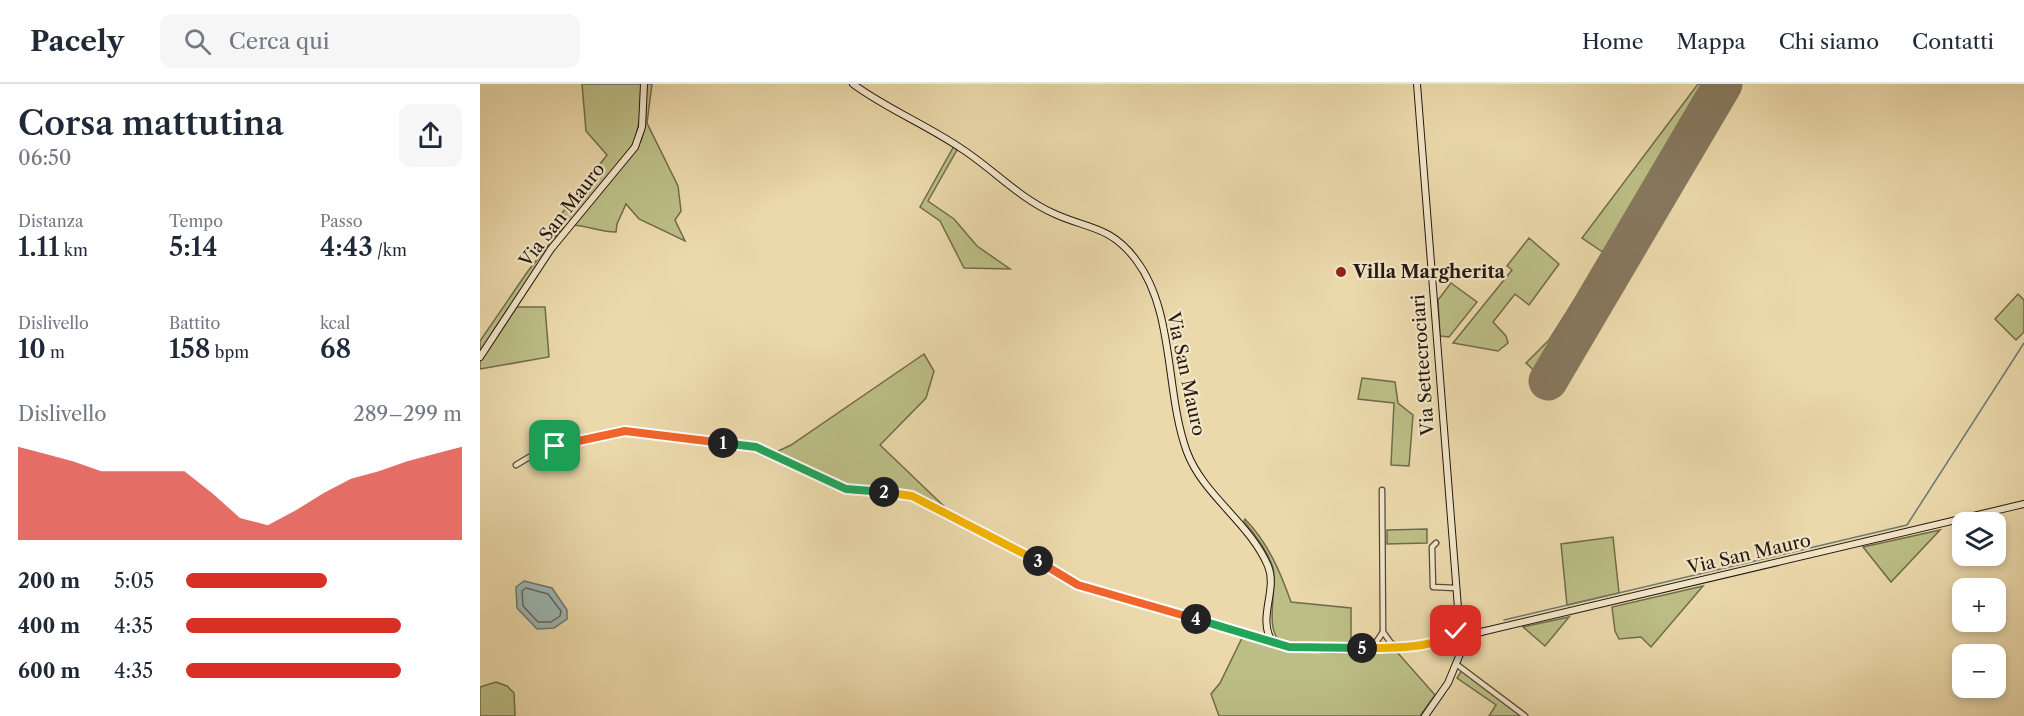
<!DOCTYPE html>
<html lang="it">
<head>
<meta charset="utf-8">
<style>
  body { margin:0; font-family:"Libre Caslon Text",serif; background:#f6f6f7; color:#1f2937; height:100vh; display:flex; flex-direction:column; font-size:22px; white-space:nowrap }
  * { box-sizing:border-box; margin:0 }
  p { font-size:20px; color:#747a83 }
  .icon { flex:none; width:33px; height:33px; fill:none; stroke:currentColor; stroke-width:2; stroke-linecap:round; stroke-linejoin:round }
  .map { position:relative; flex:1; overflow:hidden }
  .side { display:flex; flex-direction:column; background:#fff; width:480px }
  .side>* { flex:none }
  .controls { position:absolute; left:1472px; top:428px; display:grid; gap:12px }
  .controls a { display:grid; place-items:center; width:54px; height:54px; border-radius:12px; background:#fff; box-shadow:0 3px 9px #0003; font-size:30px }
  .pin { position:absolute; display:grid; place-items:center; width:51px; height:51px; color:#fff; margin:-26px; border-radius:12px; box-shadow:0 3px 9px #0006 }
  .km { position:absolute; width:30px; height:30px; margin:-15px; border-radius:50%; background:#222; color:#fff; font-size:16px; line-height:30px; text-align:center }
  .round { display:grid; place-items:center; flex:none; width:63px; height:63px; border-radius:12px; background:#f6f6f7 }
  .head { display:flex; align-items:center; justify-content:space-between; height:102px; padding:0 18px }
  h1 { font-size:33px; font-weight:600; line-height:45px }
  .figures { display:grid; grid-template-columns:repeat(3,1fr); gap:9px; height:102px; padding:6px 18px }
  .figures div { display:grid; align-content:center }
  .figures b { font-size:26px; font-weight:600 }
  .figures small { font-size:16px; font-weight:400 }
  .figures p { font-size:16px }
  .chart { height:168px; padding:12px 18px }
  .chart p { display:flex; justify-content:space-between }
  .chart svg { width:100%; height:108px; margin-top:6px; fill:#d93025; opacity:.7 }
  ul { padding:0 18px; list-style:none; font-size:20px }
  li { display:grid; grid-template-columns:96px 72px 1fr; align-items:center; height:45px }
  li i { height:15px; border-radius:8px; background:#d93025 }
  header { display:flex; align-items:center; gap:36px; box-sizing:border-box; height:84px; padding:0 30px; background:#fff; border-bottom:2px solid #e0e1e3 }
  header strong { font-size:28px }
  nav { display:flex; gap:33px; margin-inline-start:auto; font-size:21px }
  .search { width:420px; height:54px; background:#f6f6f7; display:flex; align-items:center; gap:15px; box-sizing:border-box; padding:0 21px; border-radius:12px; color:#747a83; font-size:22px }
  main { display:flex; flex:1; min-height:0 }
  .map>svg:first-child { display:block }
  .green { fill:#bcbe86; stroke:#706b4c; stroke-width:1.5 }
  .water { fill:#9cb8b4; stroke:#6c7873; stroke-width:1.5 }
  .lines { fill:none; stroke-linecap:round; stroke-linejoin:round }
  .shore { stroke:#606862; stroke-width:1.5 }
  .stream { stroke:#6c7873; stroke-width:1.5 }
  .runway { stroke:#87785e; stroke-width:39 }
  .minor-casing { stroke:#554838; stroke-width:7 }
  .secondary-casing { stroke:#231811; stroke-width:8 }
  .minor { stroke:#f2e6c8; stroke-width:4.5 }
  .secondary { stroke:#f2e6c8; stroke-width:6 }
  .split-1-casing { stroke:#fff; stroke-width:12 }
  .split-2-casing { stroke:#fff; stroke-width:12 }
  .split-3-casing { stroke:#fff; stroke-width:12 }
  .split-4-casing { stroke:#fff; stroke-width:12 }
  .split-5-casing { stroke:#fff; stroke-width:12 }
  .split-6-casing { stroke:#fff; stroke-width:12 }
  .split-1 { stroke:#f0652b; stroke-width:8 }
  .split-2 { stroke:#22a559; stroke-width:8 }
  .split-3 { stroke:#f5b400; stroke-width:8 }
  .split-4 { stroke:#f0652b; stroke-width:8 }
  .split-5 { stroke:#22a559; stroke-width:8 }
  .split-6 { stroke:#f5b400; stroke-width:8 }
  .poi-dot { fill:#8f2418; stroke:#f2e6c8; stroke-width:2 }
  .labels { text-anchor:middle; stroke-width:4.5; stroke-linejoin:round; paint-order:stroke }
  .street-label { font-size:18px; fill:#231811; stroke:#f2e6c8 }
  .poi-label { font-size:18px; font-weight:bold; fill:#231811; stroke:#f2e6c8; text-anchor:start }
</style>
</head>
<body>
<header>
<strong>Pacely</strong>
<div class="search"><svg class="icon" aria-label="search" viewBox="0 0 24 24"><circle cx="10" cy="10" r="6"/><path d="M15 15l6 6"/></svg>Cerca qui</div>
<nav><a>Home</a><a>Mappa</a><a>Chi siamo</a><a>Contatti</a></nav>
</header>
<main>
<section class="side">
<div class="head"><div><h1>Corsa mattutina</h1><p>06:50</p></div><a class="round"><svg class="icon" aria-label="share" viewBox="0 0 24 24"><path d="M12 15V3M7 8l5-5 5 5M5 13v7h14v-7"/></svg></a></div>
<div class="figures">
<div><p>Distanza</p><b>1.11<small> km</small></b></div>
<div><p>Tempo</p><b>5:14</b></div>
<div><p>Passo</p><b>4:43<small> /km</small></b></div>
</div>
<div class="figures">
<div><p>Dislivello</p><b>10<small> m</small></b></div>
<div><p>Battito</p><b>158<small> bpm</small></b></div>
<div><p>kcal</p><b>68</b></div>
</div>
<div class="chart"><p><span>Dislivello</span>289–299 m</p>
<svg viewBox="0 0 160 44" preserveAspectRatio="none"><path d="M0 44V6L10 9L20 12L30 16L40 16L50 16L60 16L70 25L80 35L90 38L100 32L110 25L120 19L130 16L140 12L150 9L160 6V44z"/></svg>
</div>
<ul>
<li><b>200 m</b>5:05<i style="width:51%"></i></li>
<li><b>400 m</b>4:35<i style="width:78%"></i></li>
<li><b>600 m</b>4:35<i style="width:78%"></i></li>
</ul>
</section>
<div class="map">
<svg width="1544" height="632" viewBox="0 0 1544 632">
  <rect width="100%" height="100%" fill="#ebd9ab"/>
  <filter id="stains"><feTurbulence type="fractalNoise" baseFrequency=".00333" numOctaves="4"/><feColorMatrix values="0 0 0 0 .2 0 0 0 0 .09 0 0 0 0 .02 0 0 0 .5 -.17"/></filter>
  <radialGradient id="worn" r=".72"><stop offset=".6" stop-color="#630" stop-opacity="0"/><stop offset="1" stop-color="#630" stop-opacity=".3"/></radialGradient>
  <g class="green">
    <polygon points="102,0 161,0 160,33 155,57 136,84 74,157 0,267 0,257 48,187 83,143 75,138 127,71 106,47"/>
    <path d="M166,0H172L167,39L198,102L201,127L195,136L205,157L159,135L146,120L137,140L136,148C121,148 108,142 93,141L161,57L165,43Z"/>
    <polygon points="1218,0 1235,0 1062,294 1046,279 1069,256 1124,169 1102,154"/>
    <polygon points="474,62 478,64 448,117 474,135 497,162 530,185 484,184 460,137 440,123"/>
    <polygon points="1049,154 1079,180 1049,221 1035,210 1013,238 1026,252 1028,259 1018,267 973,259 1032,186 1027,182"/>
    <polygon points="971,199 997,218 969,253 960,252 958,216"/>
    <polygon points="1538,210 1544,216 1544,248 1536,256 1515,235"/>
    <polygon points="35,223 65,223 69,273 0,285 0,275"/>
    <polygon points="444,270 454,287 446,314 400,361 470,428 432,410 353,399 296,368 311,361"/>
    <polygon points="882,294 915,298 918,319 933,331 929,382 911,381 914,319 878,315"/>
    <path d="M765,435C788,459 800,487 811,518L871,524V560C854,561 816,565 802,558C783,549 798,501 793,484C788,467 775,451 764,437Z"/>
    <polygon points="947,445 947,459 907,460 907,446"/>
    <polygon points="1460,446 1411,498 1383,463"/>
    <polygon points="1133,453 1139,509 1087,521 1081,460"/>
    <polygon points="1223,502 1171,563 1161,553 1139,555 1135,547 1132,523"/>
    <polygon points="1089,533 1065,562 1043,543"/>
    <polygon points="763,552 801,564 917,568 955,611 940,632 739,632 731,610 740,599"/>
    <polygon points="982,586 1042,632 1009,632 1016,621 977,594"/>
    <polygon points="16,598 27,602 34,609 35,632 0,632 0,603"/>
  </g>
  <polygon class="water" points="44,497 72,504 87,526 87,535 74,544 57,545 37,524 36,503"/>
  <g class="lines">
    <polygon class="shore" points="46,504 68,510 81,527 80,532 71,538 58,538 43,522 42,507"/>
    <polyline class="stream" points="1024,536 1427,441 1544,259"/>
    <polyline class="runway" points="1068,297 1243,0"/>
    <defs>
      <g id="minor">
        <polyline points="36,381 61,366 145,347 276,363 366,405 432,413 570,484 598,501 795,560"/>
        <polyline points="956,459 952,463 953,503 976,504"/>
        <polyline points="903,548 911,559 919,564"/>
        <polyline points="886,564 895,560 903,548 902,406"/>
        <polyline points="976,580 1045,632"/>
      </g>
      <g id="secondary">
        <path d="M373,0C407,25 447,41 482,65C513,85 540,115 575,130C608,145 631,142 656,176C695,227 685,309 707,368C723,411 770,439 788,482C798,506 777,534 792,557C809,568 900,567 923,564C943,560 963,557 980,545L986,547L988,553L980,559L975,555V550"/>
        <polyline points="937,0 978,524 976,547"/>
        <polyline points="0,273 71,165 155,63 162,43 164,0"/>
        <polyline points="978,525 984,537 1001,548"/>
        <polyline points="988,553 1001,548 1544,420"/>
        <polyline points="945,632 968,599 985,558"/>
      </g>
    </defs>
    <use href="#minor" class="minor-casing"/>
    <use href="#secondary" class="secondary-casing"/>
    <use href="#minor" class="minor"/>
    <use href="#secondary" class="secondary"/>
  </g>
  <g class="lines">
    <defs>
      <polyline id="split-1" points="75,362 145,347 243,359"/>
      <polyline id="split-2" points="243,359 276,363 366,405 404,408"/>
      <polyline id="split-3" points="404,408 432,412 558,477"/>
      <polyline id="split-4" points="558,477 598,501 716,535"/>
      <polyline id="split-5" points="716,535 809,563 882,564"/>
      <path id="split-6" d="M882,564C906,564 960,565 976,547"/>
    </defs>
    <use href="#split-1" class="split-1-casing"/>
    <use href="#split-2" class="split-2-casing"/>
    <use href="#split-3" class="split-3-casing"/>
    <use href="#split-4" class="split-4-casing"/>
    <use href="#split-5" class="split-5-casing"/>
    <use href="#split-6" class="split-6-casing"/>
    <use href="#split-1" class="split-1"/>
    <use href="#split-2" class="split-2"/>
    <use href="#split-3" class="split-3"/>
    <use href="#split-4" class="split-4"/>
    <use href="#split-5" class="split-5"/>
    <use href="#split-6" class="split-6"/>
  </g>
  <circle class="poi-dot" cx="861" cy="188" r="6"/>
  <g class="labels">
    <g class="street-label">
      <text transform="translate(82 131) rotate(-52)" y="6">Via San Mauro</text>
      <text transform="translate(943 281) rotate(-94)" y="6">Via Settecrociari</text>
      <text transform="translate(706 290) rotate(78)" y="6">Via San Mauro</text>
      <text transform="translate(1269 470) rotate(-13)" y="6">Via San Mauro</text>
    </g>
    <g class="poi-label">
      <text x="873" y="194">Villa Margherita</text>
    </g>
  </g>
  <rect width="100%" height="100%" filter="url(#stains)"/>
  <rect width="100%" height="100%" fill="url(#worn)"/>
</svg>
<div class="controls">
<a><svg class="icon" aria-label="layers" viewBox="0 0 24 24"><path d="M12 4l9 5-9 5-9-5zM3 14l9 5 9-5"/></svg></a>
<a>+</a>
<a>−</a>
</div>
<div class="pin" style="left:75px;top:362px;background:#1e9e55"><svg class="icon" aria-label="arrive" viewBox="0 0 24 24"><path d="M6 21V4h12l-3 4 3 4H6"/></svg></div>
<div class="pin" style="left:976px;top:547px;background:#d93025"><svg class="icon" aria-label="check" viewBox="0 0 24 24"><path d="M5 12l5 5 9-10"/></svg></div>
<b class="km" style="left:243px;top:359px">1</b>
<b class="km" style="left:404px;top:408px">2</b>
<b class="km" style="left:558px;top:477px">3</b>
<b class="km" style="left:716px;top:535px">4</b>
<b class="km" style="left:882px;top:564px">5</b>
</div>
</main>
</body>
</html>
